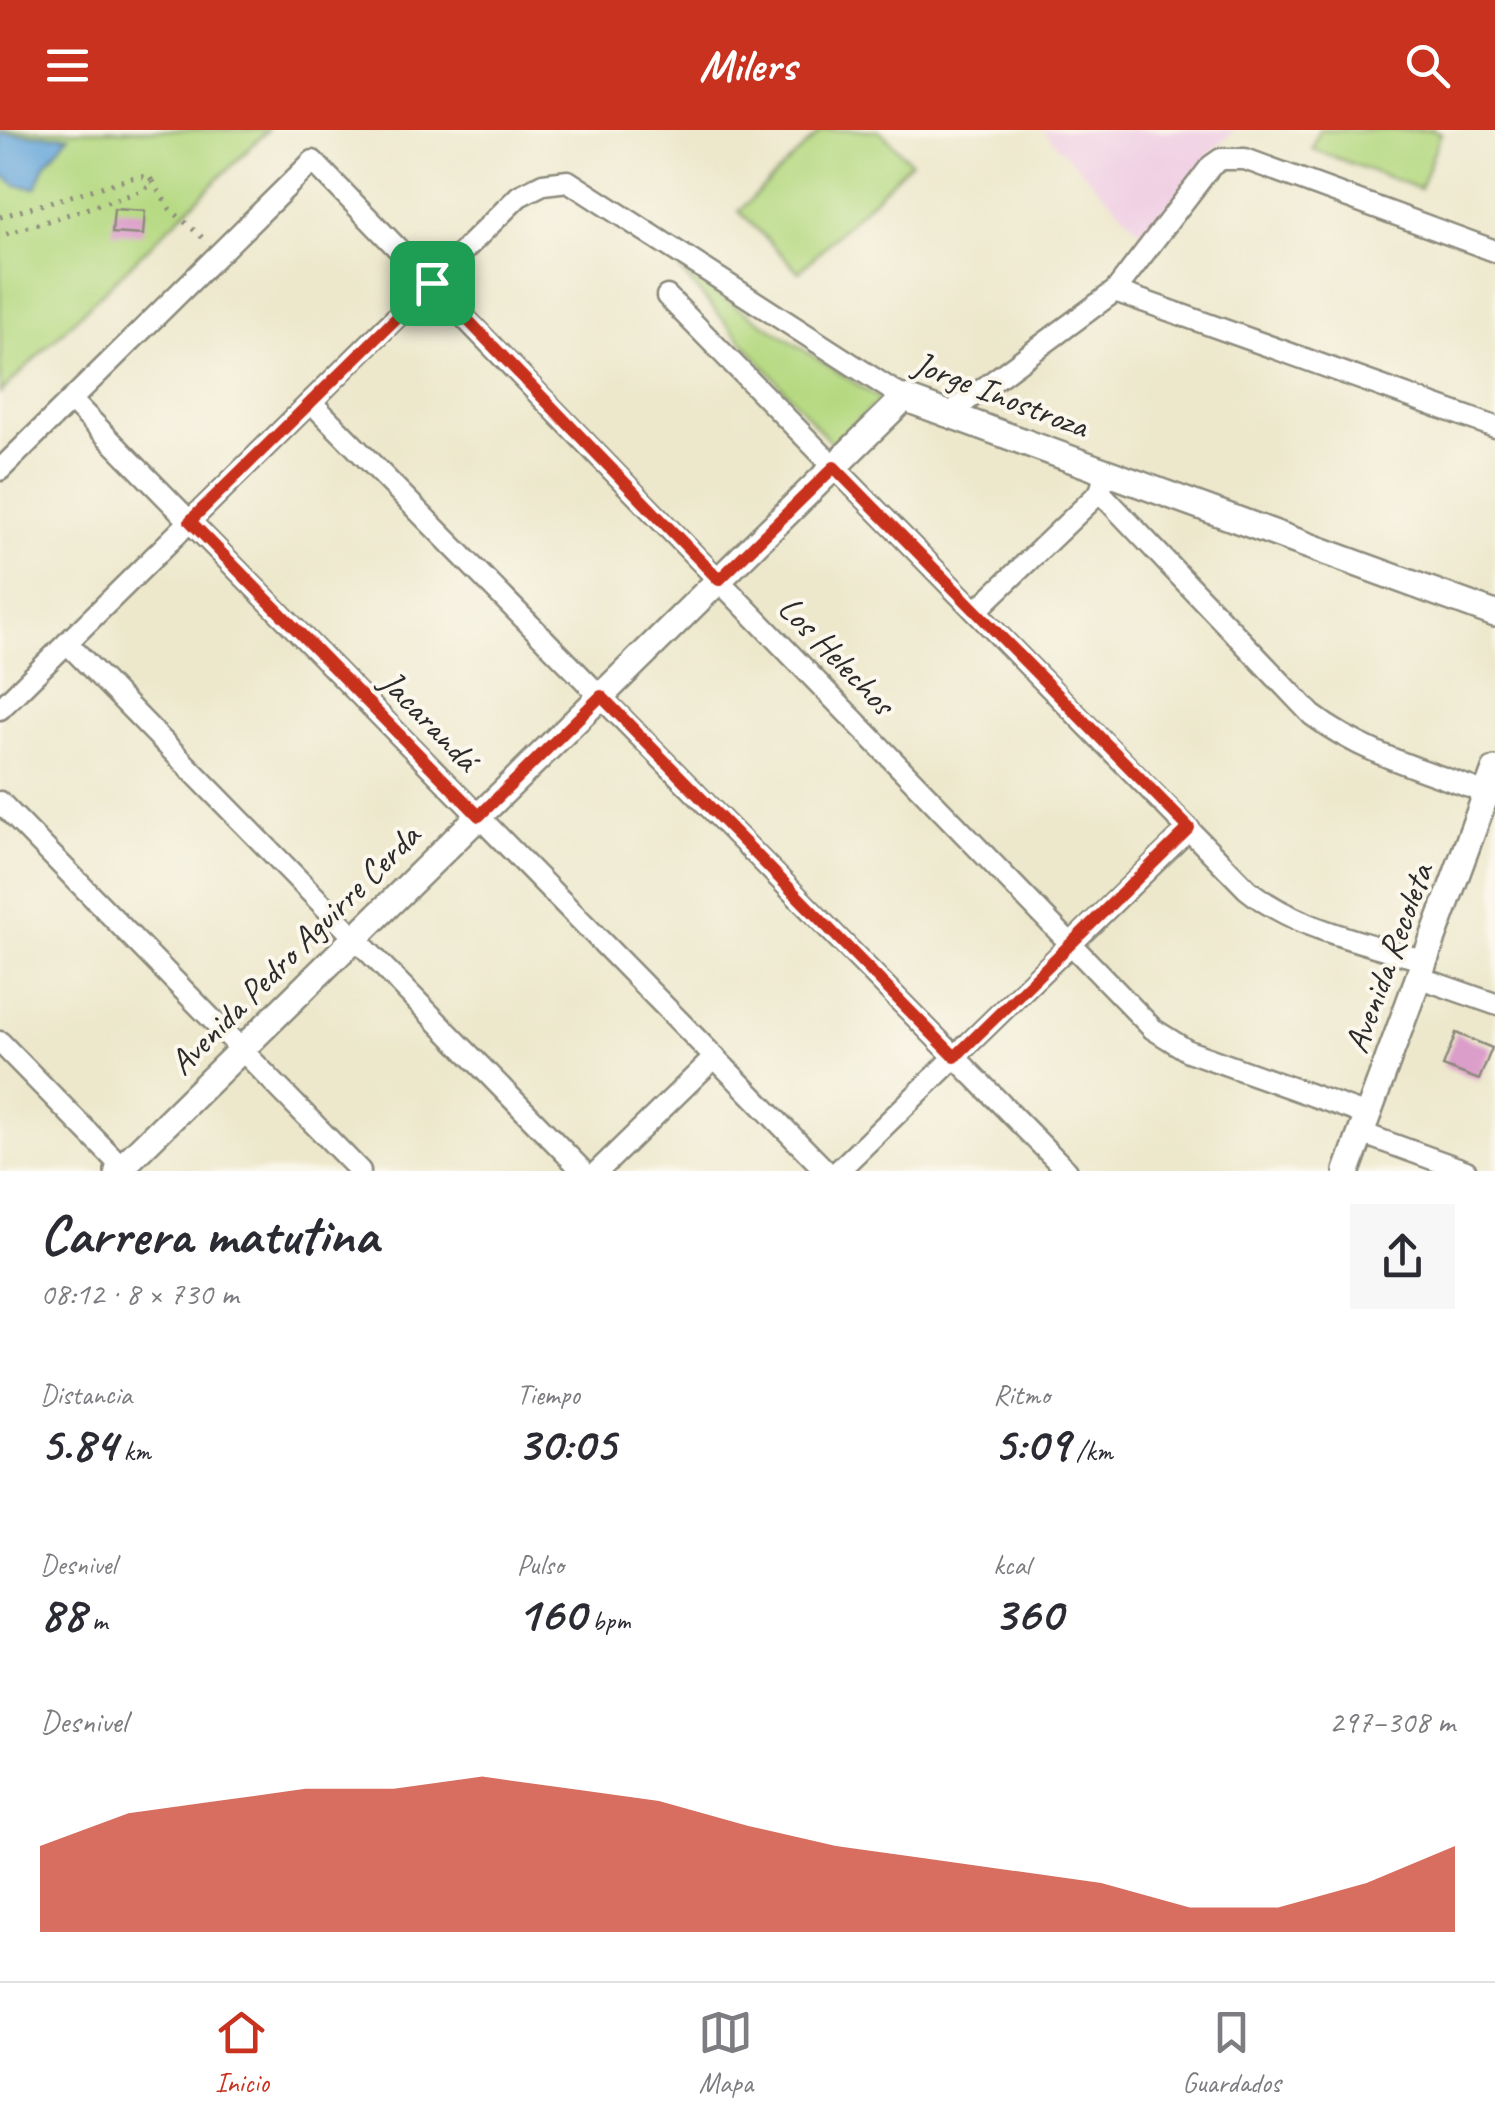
<!DOCTYPE html>
<html lang="es">
<head>
<meta charset="utf-8">
<style>
  body { margin:0; font-family:Caveat,sans-serif; background:#f7f7f7; color:#2b2b33; height:100vh; display:flex; flex-direction:column; font-size:38px; white-space:nowrap }
  * { box-sizing:border-box; margin:0 }
  p { font-size:32px; color:#7c7c81 }
  .icon { flex:none; width:55px; height:55px; fill:none; stroke:currentColor; stroke-width:2; stroke-linecap:round; stroke-linejoin:round }
  .map { position:relative; height:1041px; overflow:hidden }
  .drawer { display:flex; flex-direction:column; background:#fff; flex:1 }
  .drawer>* { flex:none }
  .pin { position:absolute; display:grid; place-items:center; width:85px; height:85px; color:#fff; margin:-42px; border-radius:20px; box-shadow:0 5px 15px #0006 }
  .round { display:grid; place-items:center; flex:none; width:105px; height:105px; border-radius:0px; background:#f7f7f7 }
  .summary { display:flex; align-items:center; justify-content:space-between; height:170px; padding:0 40px }
  h1 { font-size:55px; font-weight:700; line-height:75px }
  .stats { display:grid; grid-template-columns:repeat(3,1fr); gap:15px; height:170px; padding:10px 40px }
  .stats div { display:grid; align-content:center }
  .stats b { font-size:50px; font-weight:700 }
  .stats small { font-size:28px; font-weight:400 }
  .stats p { font-size:28px }
  .chart { height:280px; padding:20px 40px }
  .chart p { display:flex; justify-content:space-between }
  .chart svg { width:100%; height:180px; margin-top:10px; fill:#c8321e; opacity:.7 }
  header { display:flex; justify-content:space-between; align-items:center; height:130px; padding:0 40px; background:#c8321e; color:#fff; font-size:45px; font-weight:700 }
  .tab-bar { display:flex; justify-content:space-around; align-items:center; height:140px; border-top:2px solid #e1e1e2; background:#fff; font-size:28px; color:#7c7c81 }
  .tab-bar a { display:grid; justify-items:center; gap:5px }
  .tab-bar .on { color:#c8321e }
  .map>svg:first-child { display:block }
  .built { fill:#f0d0e4 }
  .green { fill:#b5d981; stroke:#708256; stroke-width:2.5 }
  .water { fill:#65a6d9; stroke:#486882; stroke-width:2.5 }
  .building { fill:#db9dca }
  .lines { fill:none; stroke-linecap:round; stroke-linejoin:round }
  .minor-casing { stroke:#8c8a7c; stroke-width:25 }
  .tertiary-casing { stroke:#8c8a7c; stroke-width:30 }
  .path { stroke:#8c8a7c; stroke-width:5; stroke-dasharray:2.5 8; stroke-linecap:butt }
  .minor { stroke:#fff; stroke-width:20 }
  .tertiary { stroke:#fff; stroke-width:25 }
  .route-casing { stroke:#fff; stroke-width:20 }
  .route { stroke:#c8321e; stroke-width:12 }
  .labels { text-anchor:middle; stroke-width:8; stroke-linejoin:round; paint-order:stroke }
  .street-label { font-size:35px; fill:#2b2b2b; stroke:#fbf7ec }
</style>
</head>
<body>
<header><svg class="icon" aria-label="menu" viewBox="0 0 24 24"><path d="M4 6h16M4 12h16M4 18h16"/></svg>Milers<svg class="icon" aria-label="search" viewBox="0 0 24 24"><circle cx="10" cy="10" r="6"/><path d="M15 15l6 6"/></svg></header>
<div class="map">
<svg width="1495" height="1041" viewBox="0 0 1495 1041">
  <rect width="100%" height="100%" fill="#fbf7ec"/>
  <filter id="ink" filterUnits="userSpaceOnUse"><feTurbulence type="fractalNoise" baseFrequency=".01" numOctaves="2"/><feDisplacementMap in="SourceGraphic" scale="20" xChannelSelector="R" yChannelSelector="G"/><feConvolveMatrix kernelMatrix="1 2 1 2 8 2 1 2 1" color-interpolation-filters="sRGB"/></filter>
  <filter id="wash" filterUnits="userSpaceOnUse"><feTurbulence type="fractalNoise" baseFrequency=".0048" numOctaves="4" result="noise"/><feDisplacementMap in="SourceGraphic" scale="40" xChannelSelector="R" yChannelSelector="G"/><feGaussianBlur stdDeviation="2.25" result="paint"/><feColorMatrix in="noise" values="0 0 0 0 0 0 0 0 0 0 0 0 0 0 0 0 0 1.4 0 .05"/><feComposite in="paint" operator="in"/></filter>
  <g filter="url(#wash)">
    <rect width="100%" height="100%" fill="#ede8cc"/>
    <polygon class="built" points="1042,0 1235,0 1215,18 1145,106"/>
    <g class="green">
      <polygon points="0,0 268,0 0,263"/>
      <polygon points="822,0 879,0 911,32 799,142 739,81"/>
      <polygon points="1319,0 1433,0 1441,3 1420,59 1312,19"/>
      <polygon points="679,139 881,270 832,314"/>
    </g>
    <polygon class="water" points="0,3 69,6 45,35 36,58 16,55 0,43"/>
    <g id="blocks">
      <g class="building">
        <polygon points="114,79 145,81 143,105 112,103"/>
        <polygon points="1456,903 1492,918 1479,950 1443,936"/>
      </g>
    </g>
  </g>
  <g filter="url(#ink)">
    <use href="#blocks" fill-opacity="0" stroke="#8c8a7c" stroke-width="2.5"/>
    <g class="lines">
      <defs>
        <g id="minor">
          <polyline points="1115,161 1495,297"/>
          <path d="M667,166L1247,759C1295,799 1366,812 1424,831"/>
          <polyline points="71,270 826,1041"/>
          <polyline points="311,272 1067,1041"/>
          <polyline points="946,286 1115,161 1211,36 1221,29 1245,29 1495,121"/>
          <polyline points="0,340 313,31 1153,899 1188,921 1367,985"/>
          <path d="M1100,362L1312,585C1363,624 1427,641 1486,663"/>
          <polyline points="976,481 1100,362 1103,352"/>
          <polyline points="67,513 583,1041"/>
          <polyline points="0,579 519,66 543,54 568,51 904,268"/>
          <polyline points="0,672 360,1041"/>
          <polyline points="1418,847 1495,874"/>
          <polyline points="0,912 126,1041"/>
          <polyline points="1361,1003 1466,1041"/>
          <polyline points="598,1041 715,927"/>
          <polyline points="838,1041 1189,699"/>
        </g>
        <g id="tertiary">
          <polyline points="118,1041 904,268 1495,484"/>
          <polyline points="1347,1041 1495,640"/>
        </g>
      </defs>
      <use href="#minor" class="minor-casing"/>
      <use href="#tertiary" class="tertiary-casing"/>
      <g class="path">
        <polyline points="152,51 170,79 203,108"/>
        <polyline points="0,87 131,48 149,46 152,51 145,60 0,106"/>
      </g>
      <use href="#minor" class="minor"/>
      <use href="#tertiary" class="tertiary"/>
    </g>
  </g>
  <g class="lines" filter="url(#ink)">
    <defs>
      <polygon id="route" points="432,153 719,450 834,337 1189,698 955,927 601,566 479,686 190,391"/>
    </defs>
    <use href="#route" class="route-casing"/>
    <use href="#route" class="route"/>
  </g>
  <g class="labels">
    <g class="street-label">
      <text transform="translate(1001 264) rotate(21)" y="12">Jorge Inostroza</text>
      <text transform="translate(837 525) rotate(46)" y="12">Los Helechos</text>
      <text transform="translate(430 590) rotate(46)" y="12">Jacarandá</text>
      <text transform="translate(294 819) rotate(-45)" y="12">Avenida Pedro Aguirre Cerda</text>
      <text transform="translate(1388 828) rotate(-70)" y="12">Avenida Recoleta</text>
    </g>
  </g>
</svg>
<div class="pin" style="left:432px;top:153px;background:#1e9e55"><svg class="icon" aria-label="arrive" viewBox="0 0 24 24"><path d="M6 21V4h12l-3 4 3 4H6"/></svg></div>
</div>
<section class="drawer">
<div class="summary"><div><h1>Carrera matutina</h1><p>08:12 · 8 × 730 m</p></div><a class="round"><svg class="icon" aria-label="share" viewBox="0 0 24 24"><path d="M12 15V3M7 8l5-5 5 5M5 13v7h14v-7"/></svg></a></div>
<div class="stats">
<div><p>Distancia</p><b>5.84<small> km</small></b></div>
<div><p>Tiempo</p><b>30:05</b></div>
<div><p>Ritmo</p><b>5:09<small> /km</small></b></div>
</div>
<div class="stats">
<div><p>Desnivel</p><b>88<small> m</small></b></div>
<div><p>Pulso</p><b>160<small> bpm</small></b></div>
<div><p>kcal</p><b>360</b></div>
</div>
<div class="chart"><p><span>Desnivel</span>297–308 m</p>
<svg viewBox="0 0 160 44" preserveAspectRatio="none"><path d="M0 44V23L10 15L20 12L30 9L40 9L50 6L60 9L70 12L80 18L90 23L100 26L110 29L120 32L130 38L140 38L150 32L160 23V44z"/></svg>
</div>
</section>
<nav class="tab-bar">
<a class="on"><svg class="icon" aria-label="home" viewBox="0 0 24 24"><path d="M3 11l9-7 9 7M6 9v11h12V9"/></svg>Inicio</a>
<a><svg class="icon" aria-label="map" viewBox="0 0 24 24"><path d="M3 6l6-2 6 2 6-2v14l-6 2-6-2-6 2zM9 4v14M15 6v14"/></svg>Mapa</a>
<a><svg class="icon" aria-label="saved" viewBox="0 0 24 24"><path d="M7 4h10v16l-5-4-5 4z"/></svg>Guardados</a>
</nav>
</body>
</html>
